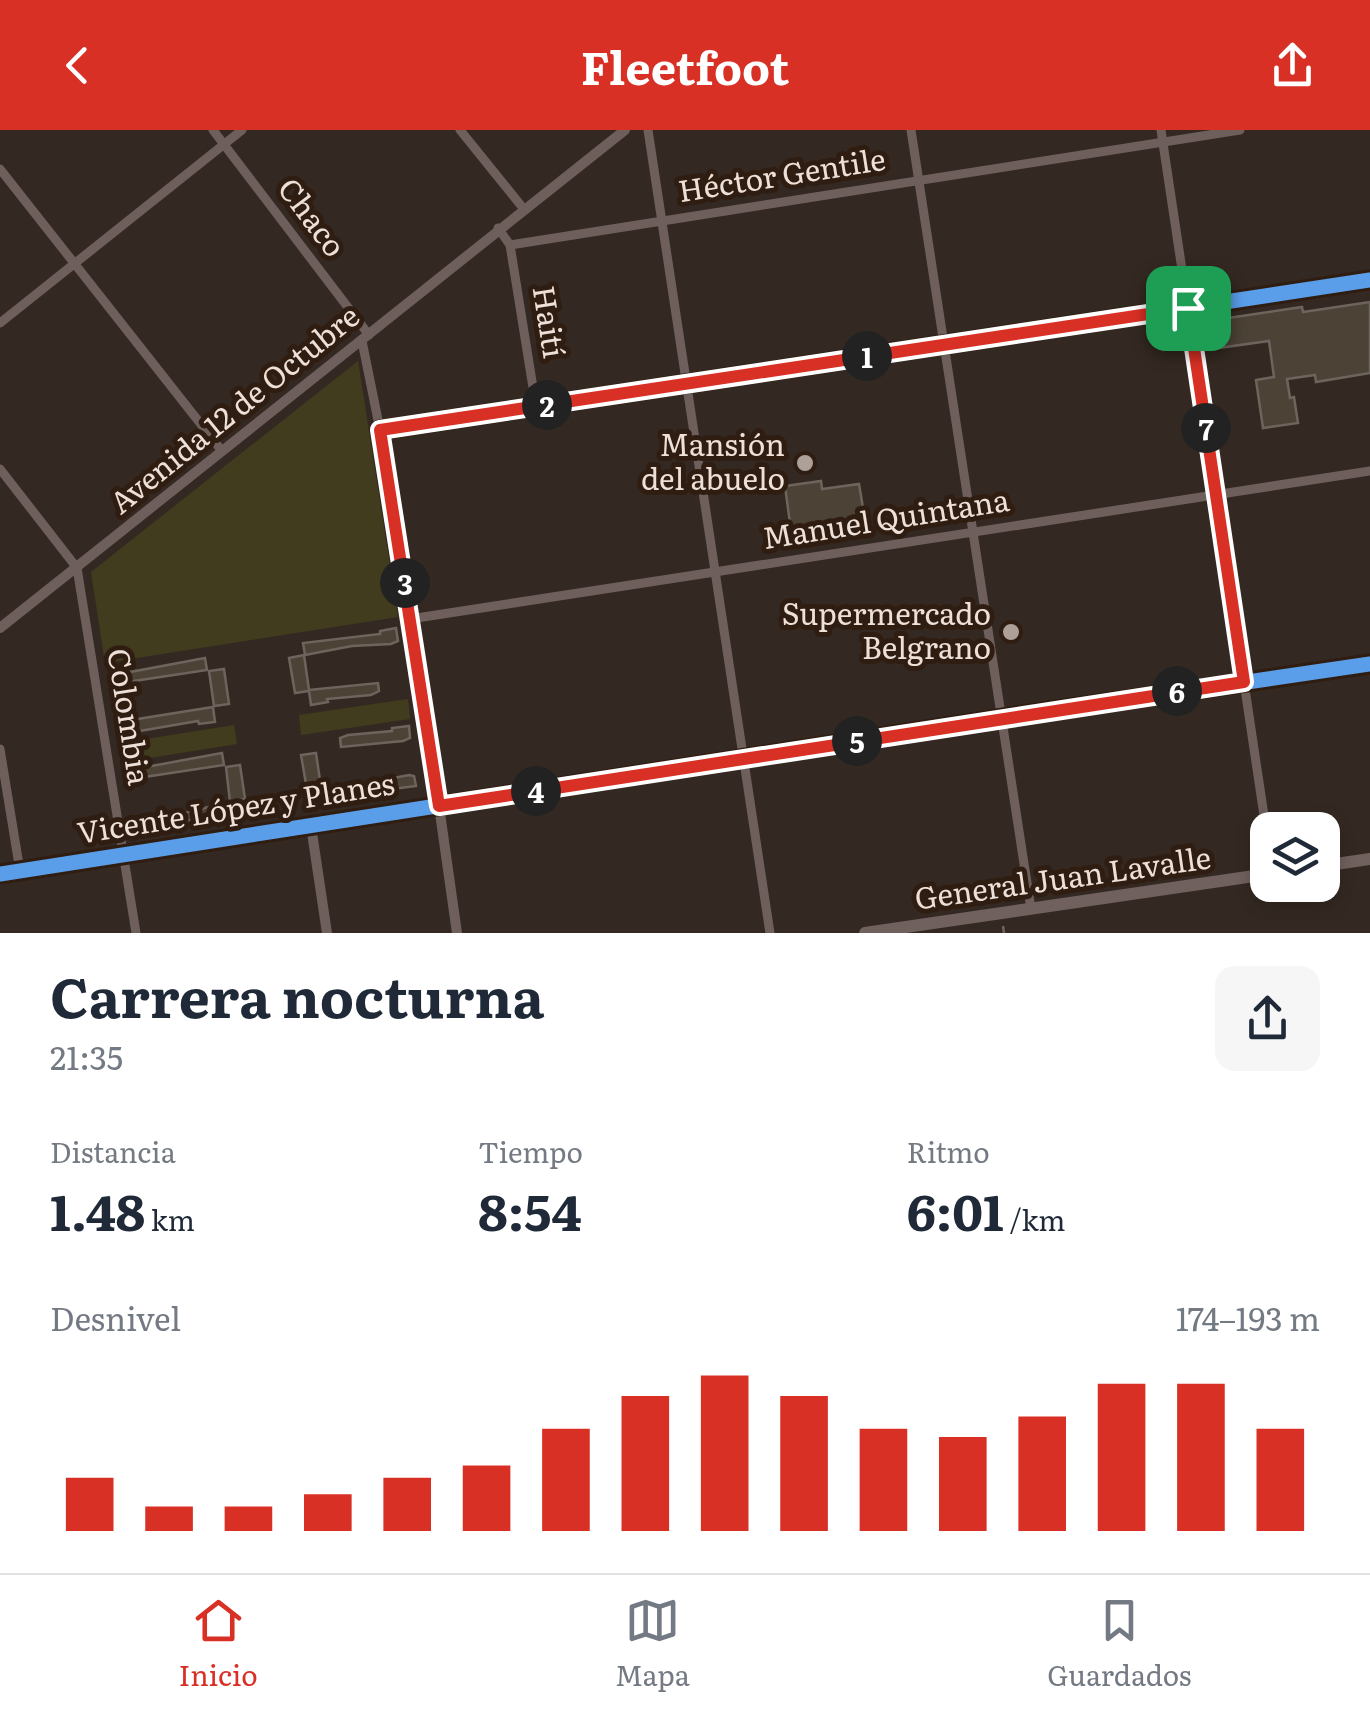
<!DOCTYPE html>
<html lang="es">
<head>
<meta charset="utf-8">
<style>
  body { margin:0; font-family:Literata,serif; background:#f6f6f7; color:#1f2937; height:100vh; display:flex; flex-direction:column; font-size:38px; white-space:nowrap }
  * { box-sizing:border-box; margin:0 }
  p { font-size:32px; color:#747a83 }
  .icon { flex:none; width:55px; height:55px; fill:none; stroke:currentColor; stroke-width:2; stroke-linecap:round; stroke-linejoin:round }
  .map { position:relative; height:803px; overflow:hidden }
  .side { display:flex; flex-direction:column; background:#fff; flex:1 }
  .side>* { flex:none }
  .controls { position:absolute; left:1250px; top:682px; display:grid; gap:20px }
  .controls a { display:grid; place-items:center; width:90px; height:90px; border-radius:20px; background:#fff; box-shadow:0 5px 15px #0003; font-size:50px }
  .pin { position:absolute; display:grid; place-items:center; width:85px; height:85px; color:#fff; margin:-42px; border-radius:20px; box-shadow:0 5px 15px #0006 }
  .km { position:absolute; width:50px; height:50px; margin:-25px; border-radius:50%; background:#222; color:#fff; font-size:28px; line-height:50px; text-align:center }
  .round { display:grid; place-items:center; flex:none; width:105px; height:105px; border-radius:20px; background:#f6f6f7 }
  .summary { display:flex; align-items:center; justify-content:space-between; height:170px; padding:0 50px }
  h1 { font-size:55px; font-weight:700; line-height:75px }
  .metrics { display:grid; grid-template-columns:repeat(3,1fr); gap:15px; height:170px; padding:10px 50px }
  .metrics div { display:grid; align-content:center }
  .metrics b { font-size:50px; font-weight:700 }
  .metrics small { font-size:28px; font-weight:400 }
  .metrics p { font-size:28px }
  .chart { height:280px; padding:20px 50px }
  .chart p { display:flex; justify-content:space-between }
  .chart svg { width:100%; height:180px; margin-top:10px; stroke:#d93025; stroke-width:6 }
  header { display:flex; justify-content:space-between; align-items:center; height:130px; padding:0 50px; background:#d93025; color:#fff; font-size:45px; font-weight:700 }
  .tabs { display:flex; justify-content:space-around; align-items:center; height:140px; border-top:2px solid #e0e1e3; background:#fff; font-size:28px; color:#747a83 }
  .tabs a { display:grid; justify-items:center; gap:5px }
  .tabs .on { color:#d93025 }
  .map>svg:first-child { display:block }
  .green { fill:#423c1f }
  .building { fill:#4c4236; stroke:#6d645d; stroke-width:2.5 }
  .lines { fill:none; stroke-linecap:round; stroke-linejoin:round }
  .path { stroke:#6f635e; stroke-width:2.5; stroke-dasharray:8 8; stroke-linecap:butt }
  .minor { stroke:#6e5f5c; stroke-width:9 }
  .tertiary { stroke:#6e5f5c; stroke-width:10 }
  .secondary { stroke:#70605e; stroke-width:12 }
  .cycleway-casing { stroke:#301d11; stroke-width:21 }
  .cycleway { stroke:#5a9eea; stroke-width:15 }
  .route-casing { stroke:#fff; stroke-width:20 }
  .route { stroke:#d93025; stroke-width:12 }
  .poi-dot { fill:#aca098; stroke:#301d11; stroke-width:4 }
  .labels { text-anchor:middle; stroke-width:10; stroke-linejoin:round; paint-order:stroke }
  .street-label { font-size:30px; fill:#ede0d8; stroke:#301d11 }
  .poi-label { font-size:30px; fill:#ede0d8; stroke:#301d11; text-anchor:end }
</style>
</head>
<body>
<header><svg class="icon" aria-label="back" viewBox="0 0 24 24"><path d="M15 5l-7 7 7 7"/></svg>Fleetfoot<svg class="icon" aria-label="share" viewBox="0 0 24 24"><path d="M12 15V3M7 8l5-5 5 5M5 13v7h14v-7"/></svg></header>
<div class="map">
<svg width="1370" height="803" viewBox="0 0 1370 803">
  <rect width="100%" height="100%" fill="#342922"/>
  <g class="green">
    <polygon points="358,231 398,487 105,533 91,442"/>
    <polygon points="408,569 410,589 301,605 299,585"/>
    <polygon points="234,595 237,614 124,632 121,613"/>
  </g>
  <g class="building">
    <polygon points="1370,172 1370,243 1316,252 1315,245 1287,249 1290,268 1294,267 1298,293 1263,298 1256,250 1274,247 1269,211 1211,219 1209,207 1214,207 1212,196 1215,190 1302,177 1303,182"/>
    <polygon points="821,351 822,359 859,354 865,390 869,390 872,404 793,416 785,356"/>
    <polygon points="396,498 398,511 391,514 352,516 305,525 303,513 380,504 380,501"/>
    <polygon points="304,525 309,560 378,553 379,561 371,565 327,569 328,572 311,575 309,561 295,563 289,528"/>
    <polygon points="205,528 207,540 114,554 112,541 129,539 130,542"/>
    <polygon points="224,539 229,574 214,576 209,541"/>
    <polygon points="213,577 215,592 199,594 198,591 122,604 120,594 125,591"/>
    <polygon points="409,596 410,608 403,611 341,617 340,608 348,605 392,601 392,598"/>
    <polygon points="222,623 224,635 131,649 129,637 145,634 146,637"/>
    <polygon points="316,623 321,657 367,653 409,645 414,646 416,656 339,666 340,669 323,672 321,658 307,660 301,625"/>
    <polygon points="240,635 245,669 230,672 226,637"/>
    <polygon points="229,672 232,687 215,690 214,686 138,700 137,690 142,687 184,683"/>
  </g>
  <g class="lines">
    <polyline class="path" points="1003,796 1004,803"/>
    <g class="minor">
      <polyline points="213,0 369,205"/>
      <polyline points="460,0 523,78"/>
      <polyline points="648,0 770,803"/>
      <polyline points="911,0 1031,779"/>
      <polyline points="1161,0 1268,712"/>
      <polyline points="0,39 222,321"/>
      <polyline points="498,98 510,115 536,276"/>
      <polyline points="510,115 1240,0"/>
      <polyline points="0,193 242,0"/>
      <polyline points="362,211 380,300 439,676 1370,534"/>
      <polyline points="380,300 1370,150"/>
      <polyline points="0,339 77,438 136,803"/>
      <polyline points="410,489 1370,341"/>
      <polyline points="0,619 20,741"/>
      <polyline points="0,744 311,696"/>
    </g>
    <g class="tertiary">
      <polyline points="0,498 625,0"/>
      <polyline points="327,803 311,696 439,676 457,803"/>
    </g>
    <g class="secondary">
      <polyline points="1322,736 1370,729"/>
      <polyline points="865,803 1268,744"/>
    </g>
    <defs>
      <g id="cycleway">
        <polyline points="380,300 1370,150"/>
        <polyline points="0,744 1002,588 1370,534"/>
      </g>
    </defs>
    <use href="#cycleway" class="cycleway-casing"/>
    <use href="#cycleway" class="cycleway"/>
  </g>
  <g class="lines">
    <defs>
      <polygon id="route" points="1188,178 1244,552 439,676 380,300"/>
    </defs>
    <use href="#route" class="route-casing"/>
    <use href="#route" class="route"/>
  </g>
  <g class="poi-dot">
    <circle cx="805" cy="333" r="10"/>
    <circle cx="1011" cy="502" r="10"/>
  </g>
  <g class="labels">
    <g class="street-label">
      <text transform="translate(782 46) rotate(-9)" y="10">Héctor Gentile</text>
      <text transform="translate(311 88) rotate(53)" y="10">Chaco</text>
      <text transform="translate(548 192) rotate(81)" y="10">Haití</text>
      <text transform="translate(235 280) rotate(-39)" y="10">Avenida 12 de Octubre</text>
      <text transform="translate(886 390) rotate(-9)" y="10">Manuel Quintana</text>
      <text transform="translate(128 587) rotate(81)" y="10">Colombia</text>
      <text transform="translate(236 679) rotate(-9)" y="10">Vicente López y Planes</text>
      <text transform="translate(1063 749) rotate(-8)" y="10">General Juan Lavalle</text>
    </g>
    <g class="poi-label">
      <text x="785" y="326">Mansión<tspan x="785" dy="34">del abuelo</tspan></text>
      <text x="991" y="495">Supermercado<tspan x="991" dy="34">Belgrano</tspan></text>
    </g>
  </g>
</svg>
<div class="controls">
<a><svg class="icon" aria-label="layers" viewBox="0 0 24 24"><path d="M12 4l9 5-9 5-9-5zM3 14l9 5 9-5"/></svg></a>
</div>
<div class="pin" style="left:1188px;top:178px;background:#1e9e55"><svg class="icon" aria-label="arrive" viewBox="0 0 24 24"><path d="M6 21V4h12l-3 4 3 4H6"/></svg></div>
<b class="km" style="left:867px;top:226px">1</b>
<b class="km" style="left:547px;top:275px">2</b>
<b class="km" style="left:405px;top:453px">3</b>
<b class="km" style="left:536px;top:661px">4</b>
<b class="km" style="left:857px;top:611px">5</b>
<b class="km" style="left:1177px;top:561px">6</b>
<b class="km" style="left:1206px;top:298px">7</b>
</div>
<section class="side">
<div class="summary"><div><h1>Carrera nocturna</h1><p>21:35</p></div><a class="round"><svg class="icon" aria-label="share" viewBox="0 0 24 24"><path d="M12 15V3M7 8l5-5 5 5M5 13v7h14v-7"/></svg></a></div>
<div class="metrics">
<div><p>Distancia</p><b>1.48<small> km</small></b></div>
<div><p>Tiempo</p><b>8:54</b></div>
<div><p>Ritmo</p><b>6:01<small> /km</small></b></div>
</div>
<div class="chart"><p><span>Desnivel</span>174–193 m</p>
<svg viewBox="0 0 160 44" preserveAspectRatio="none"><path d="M5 44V31M15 44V38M25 44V38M35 44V35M45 44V31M55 44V28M65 44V19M75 44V11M85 44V6M95 44V11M105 44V19M115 44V21M125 44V16M135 44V8M145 44V8M155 44V19"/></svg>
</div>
</section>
<nav class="tabs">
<a class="on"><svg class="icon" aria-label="home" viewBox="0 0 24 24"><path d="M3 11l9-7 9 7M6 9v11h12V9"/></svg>Inicio</a>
<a><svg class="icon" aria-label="map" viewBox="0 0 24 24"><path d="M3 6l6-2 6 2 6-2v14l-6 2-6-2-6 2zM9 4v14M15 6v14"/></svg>Mapa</a>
<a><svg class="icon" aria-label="saved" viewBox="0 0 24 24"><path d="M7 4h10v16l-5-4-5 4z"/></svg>Guardados</a>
</nav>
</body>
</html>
